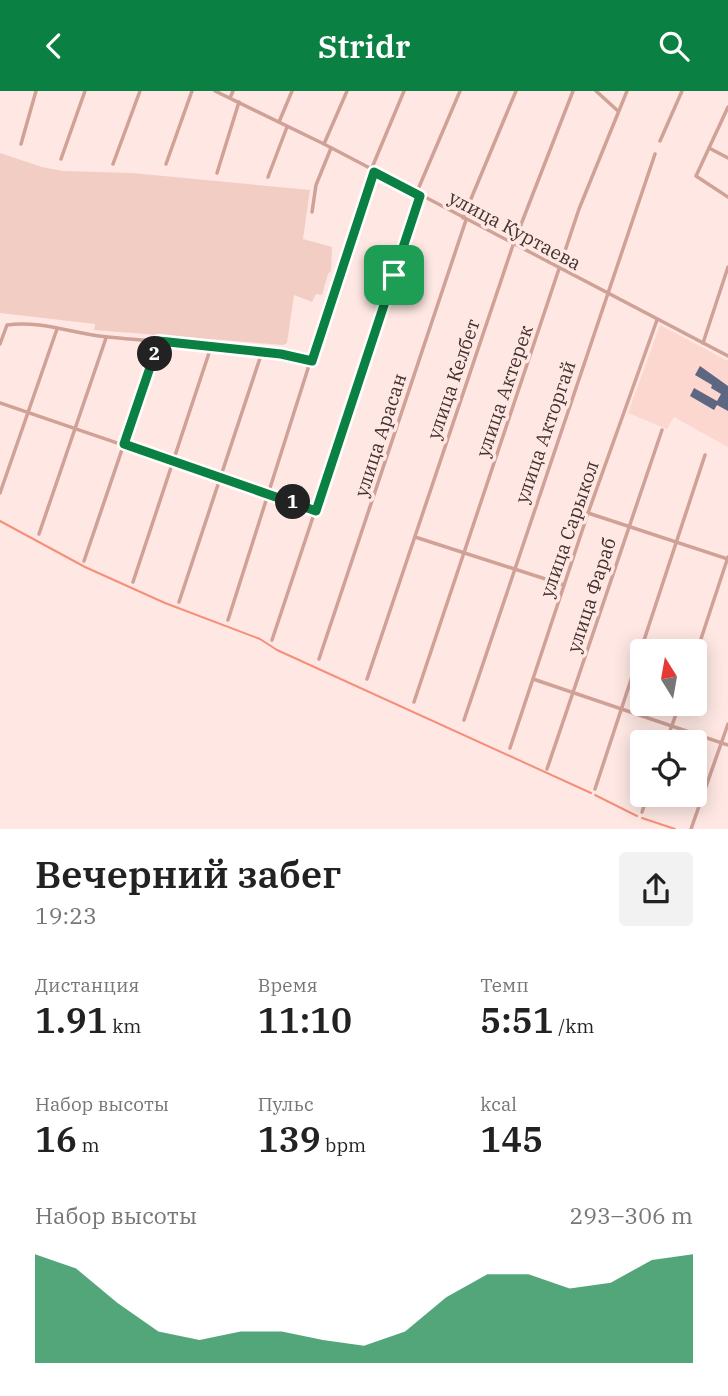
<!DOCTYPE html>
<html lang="ru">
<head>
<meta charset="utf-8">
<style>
  body { margin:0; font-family:"IBM Plex Serif",serif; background:#f2f2f2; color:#222; height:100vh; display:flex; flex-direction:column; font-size:26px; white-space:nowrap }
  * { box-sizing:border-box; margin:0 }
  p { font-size:23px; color:#767676 }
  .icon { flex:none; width:38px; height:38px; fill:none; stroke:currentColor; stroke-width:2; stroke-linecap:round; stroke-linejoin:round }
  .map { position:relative; height:738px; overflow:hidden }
  .panel { display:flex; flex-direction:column; background:#fff; flex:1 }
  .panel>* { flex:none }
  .needle { width:46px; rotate:349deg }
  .buttons { position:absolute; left:630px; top:548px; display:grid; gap:14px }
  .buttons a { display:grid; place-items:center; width:77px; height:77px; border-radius:7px; background:#fff; box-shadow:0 4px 18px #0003; font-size:35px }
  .pin { position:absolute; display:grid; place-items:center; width:60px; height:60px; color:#fff; margin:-30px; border-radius:14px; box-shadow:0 4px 10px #0006 }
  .km { position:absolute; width:35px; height:35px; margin:-18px; border-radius:50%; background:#222; color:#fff; font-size:19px; line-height:35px; text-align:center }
  .round { display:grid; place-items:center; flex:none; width:74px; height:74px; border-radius:7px; background:#f2f2f2 }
  .overview { display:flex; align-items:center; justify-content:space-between; height:119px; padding:0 35px }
  h1 { font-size:38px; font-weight:600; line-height:52px }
  .stats { display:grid; grid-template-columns:repeat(3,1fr); gap:10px; height:119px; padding:7px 35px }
  .stats div { display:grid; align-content:center }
  .stats b { font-size:35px; font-weight:600 }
  .stats small { font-size:19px; font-weight:400 }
  .stats p { font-size:19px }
  .chart { height:196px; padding:14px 35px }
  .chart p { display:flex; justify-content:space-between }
  .chart svg { width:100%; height:126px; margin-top:7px; fill:#0b8043; opacity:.7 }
  header { display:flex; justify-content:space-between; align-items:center; height:91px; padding:0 35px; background:#0b8043; color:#fff; font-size:32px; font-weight:600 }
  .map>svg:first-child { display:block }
  .built { fill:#fcd7cf }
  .green { fill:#f2cdc4 }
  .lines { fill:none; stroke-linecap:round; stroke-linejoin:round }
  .stream { stroke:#f58f79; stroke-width:2 }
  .building { fill:#5e6782 }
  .minor { stroke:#d0a197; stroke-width:3.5 }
  .route-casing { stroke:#fff; stroke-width:14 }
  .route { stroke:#0b8043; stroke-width:9 }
  .labels { text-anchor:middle; stroke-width:7; stroke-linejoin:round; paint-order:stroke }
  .street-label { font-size:19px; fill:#423330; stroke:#ffe8e3 }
</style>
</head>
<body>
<header><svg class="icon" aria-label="back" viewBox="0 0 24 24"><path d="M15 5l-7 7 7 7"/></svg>Stridr<svg class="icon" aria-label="search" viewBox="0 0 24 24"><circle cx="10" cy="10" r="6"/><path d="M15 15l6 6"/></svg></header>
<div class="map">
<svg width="728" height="738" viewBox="0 0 728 738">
  <rect width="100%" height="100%" fill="#ffe8e3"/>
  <polygon class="built" points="660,234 728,270 728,356 674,326 667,338 628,322"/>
  <polygon class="green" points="0,62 42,76 63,80 132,82 310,99 303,148 332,156 331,180 328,183 322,204 316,203 312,211 294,204 287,252 283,254 94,239 95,233 0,222"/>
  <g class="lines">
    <g class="stream">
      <polyline points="0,430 85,476 165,512 260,548 277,559 591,702"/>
      <polyline points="595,704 637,725"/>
      <polyline points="642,727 675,738"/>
    </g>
  </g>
  <polygon class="building" points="700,275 728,295 728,320 717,314 714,319 690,305 694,297 717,310 721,303 711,297 712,294 695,284"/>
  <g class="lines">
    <g class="minor">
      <polyline points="215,0 324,53 728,265"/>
      <polyline points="596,0 618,20"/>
      <polyline points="230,7 233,0"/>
      <polyline points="728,16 696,85 728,106"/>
      <polyline points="279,31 292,0"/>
      <polyline points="660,50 682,0"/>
      <polyline points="21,53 36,0"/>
      <polyline points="324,53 347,0"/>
      <polyline points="709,57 728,67"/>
      <polyline points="61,68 85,0"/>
      <polyline points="113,73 140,0"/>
      <polyline points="166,73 192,0"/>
      <polyline points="371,79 404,0"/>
      <polyline points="217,82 239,11"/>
      <polyline points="268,86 287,36"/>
      <polyline points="416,103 460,0"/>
      <polyline points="312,121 316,94 331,57"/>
      <polyline points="463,127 516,0"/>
      <polyline points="703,252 728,176"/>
      <path d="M0,253L7,234C41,229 74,243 108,246C175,253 246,253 312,270"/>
      <polyline points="0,312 316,420"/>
      <polyline points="0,402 57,238"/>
      <polyline points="588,422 728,468"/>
      <polyline points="39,443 106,247"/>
      <polyline points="415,446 564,494"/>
      <polyline points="84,470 159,250"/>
      <polyline points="133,491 211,256"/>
      <polyline points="179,511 262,261"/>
      <polyline points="228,529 332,202 374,81"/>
      <polyline points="272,549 420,105"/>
      <polyline points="695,566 728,466"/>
      <polyline points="319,568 466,129"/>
      <polyline points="367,588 513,154 573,0"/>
      <polyline points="533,588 728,654"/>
      <polyline points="414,611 579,118 627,0"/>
      <polyline points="464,629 655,63"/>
      <polyline points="666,651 680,612"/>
      <polyline points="510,657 588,422 657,229"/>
      <polyline points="547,678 662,339"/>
      <polyline points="595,698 705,364"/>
      <polyline points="642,721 648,704"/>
      <polyline points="691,738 728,633"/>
    </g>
  </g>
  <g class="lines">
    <defs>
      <polygon id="route" points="374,81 420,105 316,420 124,353 159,250 281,263 312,270"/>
    </defs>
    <use href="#route" class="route-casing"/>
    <use href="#route" class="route"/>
  </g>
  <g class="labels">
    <g class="street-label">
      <text transform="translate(515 139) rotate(28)" y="7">улица Куртаева</text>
      <text transform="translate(453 288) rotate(-71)" y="7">улица Келбет</text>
      <text transform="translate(504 300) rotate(-71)" y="7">улица Актерек</text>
      <text transform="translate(545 341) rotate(-71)" y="7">улица Акторгай</text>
      <text transform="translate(380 344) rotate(-72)" y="7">улица Арасан</text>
      <text transform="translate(569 438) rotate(-71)" y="7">улица Сарыкол</text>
      <text transform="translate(591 504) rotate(-72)" y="7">улица Фараб</text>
    </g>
  </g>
</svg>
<div class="buttons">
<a><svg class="needle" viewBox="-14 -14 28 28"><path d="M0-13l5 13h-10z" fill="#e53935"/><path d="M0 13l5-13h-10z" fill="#767676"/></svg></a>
<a><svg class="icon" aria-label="locate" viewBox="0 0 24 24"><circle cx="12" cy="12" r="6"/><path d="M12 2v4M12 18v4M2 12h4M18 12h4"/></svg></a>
</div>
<div class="pin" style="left:394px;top:184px;background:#1e9e55"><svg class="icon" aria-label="arrive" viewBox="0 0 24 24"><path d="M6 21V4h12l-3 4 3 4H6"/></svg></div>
<b class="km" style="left:293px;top:411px">1</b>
<b class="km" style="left:155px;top:263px">2</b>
</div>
<section class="panel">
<div class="overview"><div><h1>Вечерний забег</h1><p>19:23</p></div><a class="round"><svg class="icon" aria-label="share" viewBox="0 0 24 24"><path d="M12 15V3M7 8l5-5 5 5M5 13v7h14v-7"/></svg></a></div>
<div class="stats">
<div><p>Дистанция</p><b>1.91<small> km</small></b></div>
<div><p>Время</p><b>11:10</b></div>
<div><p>Темп</p><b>5:51<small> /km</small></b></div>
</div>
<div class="stats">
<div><p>Набор высоты</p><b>16<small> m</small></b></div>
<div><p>Пульс</p><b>139<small> bpm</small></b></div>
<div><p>kcal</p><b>145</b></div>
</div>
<div class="chart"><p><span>Набор высоты</span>293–306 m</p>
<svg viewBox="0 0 160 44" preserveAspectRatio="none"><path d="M0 44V6L10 11L20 23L30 33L40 36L50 33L60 33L70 36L80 38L90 33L100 21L110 13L120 13L130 18L140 16L150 8L160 6V44z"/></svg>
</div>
</section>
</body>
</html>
